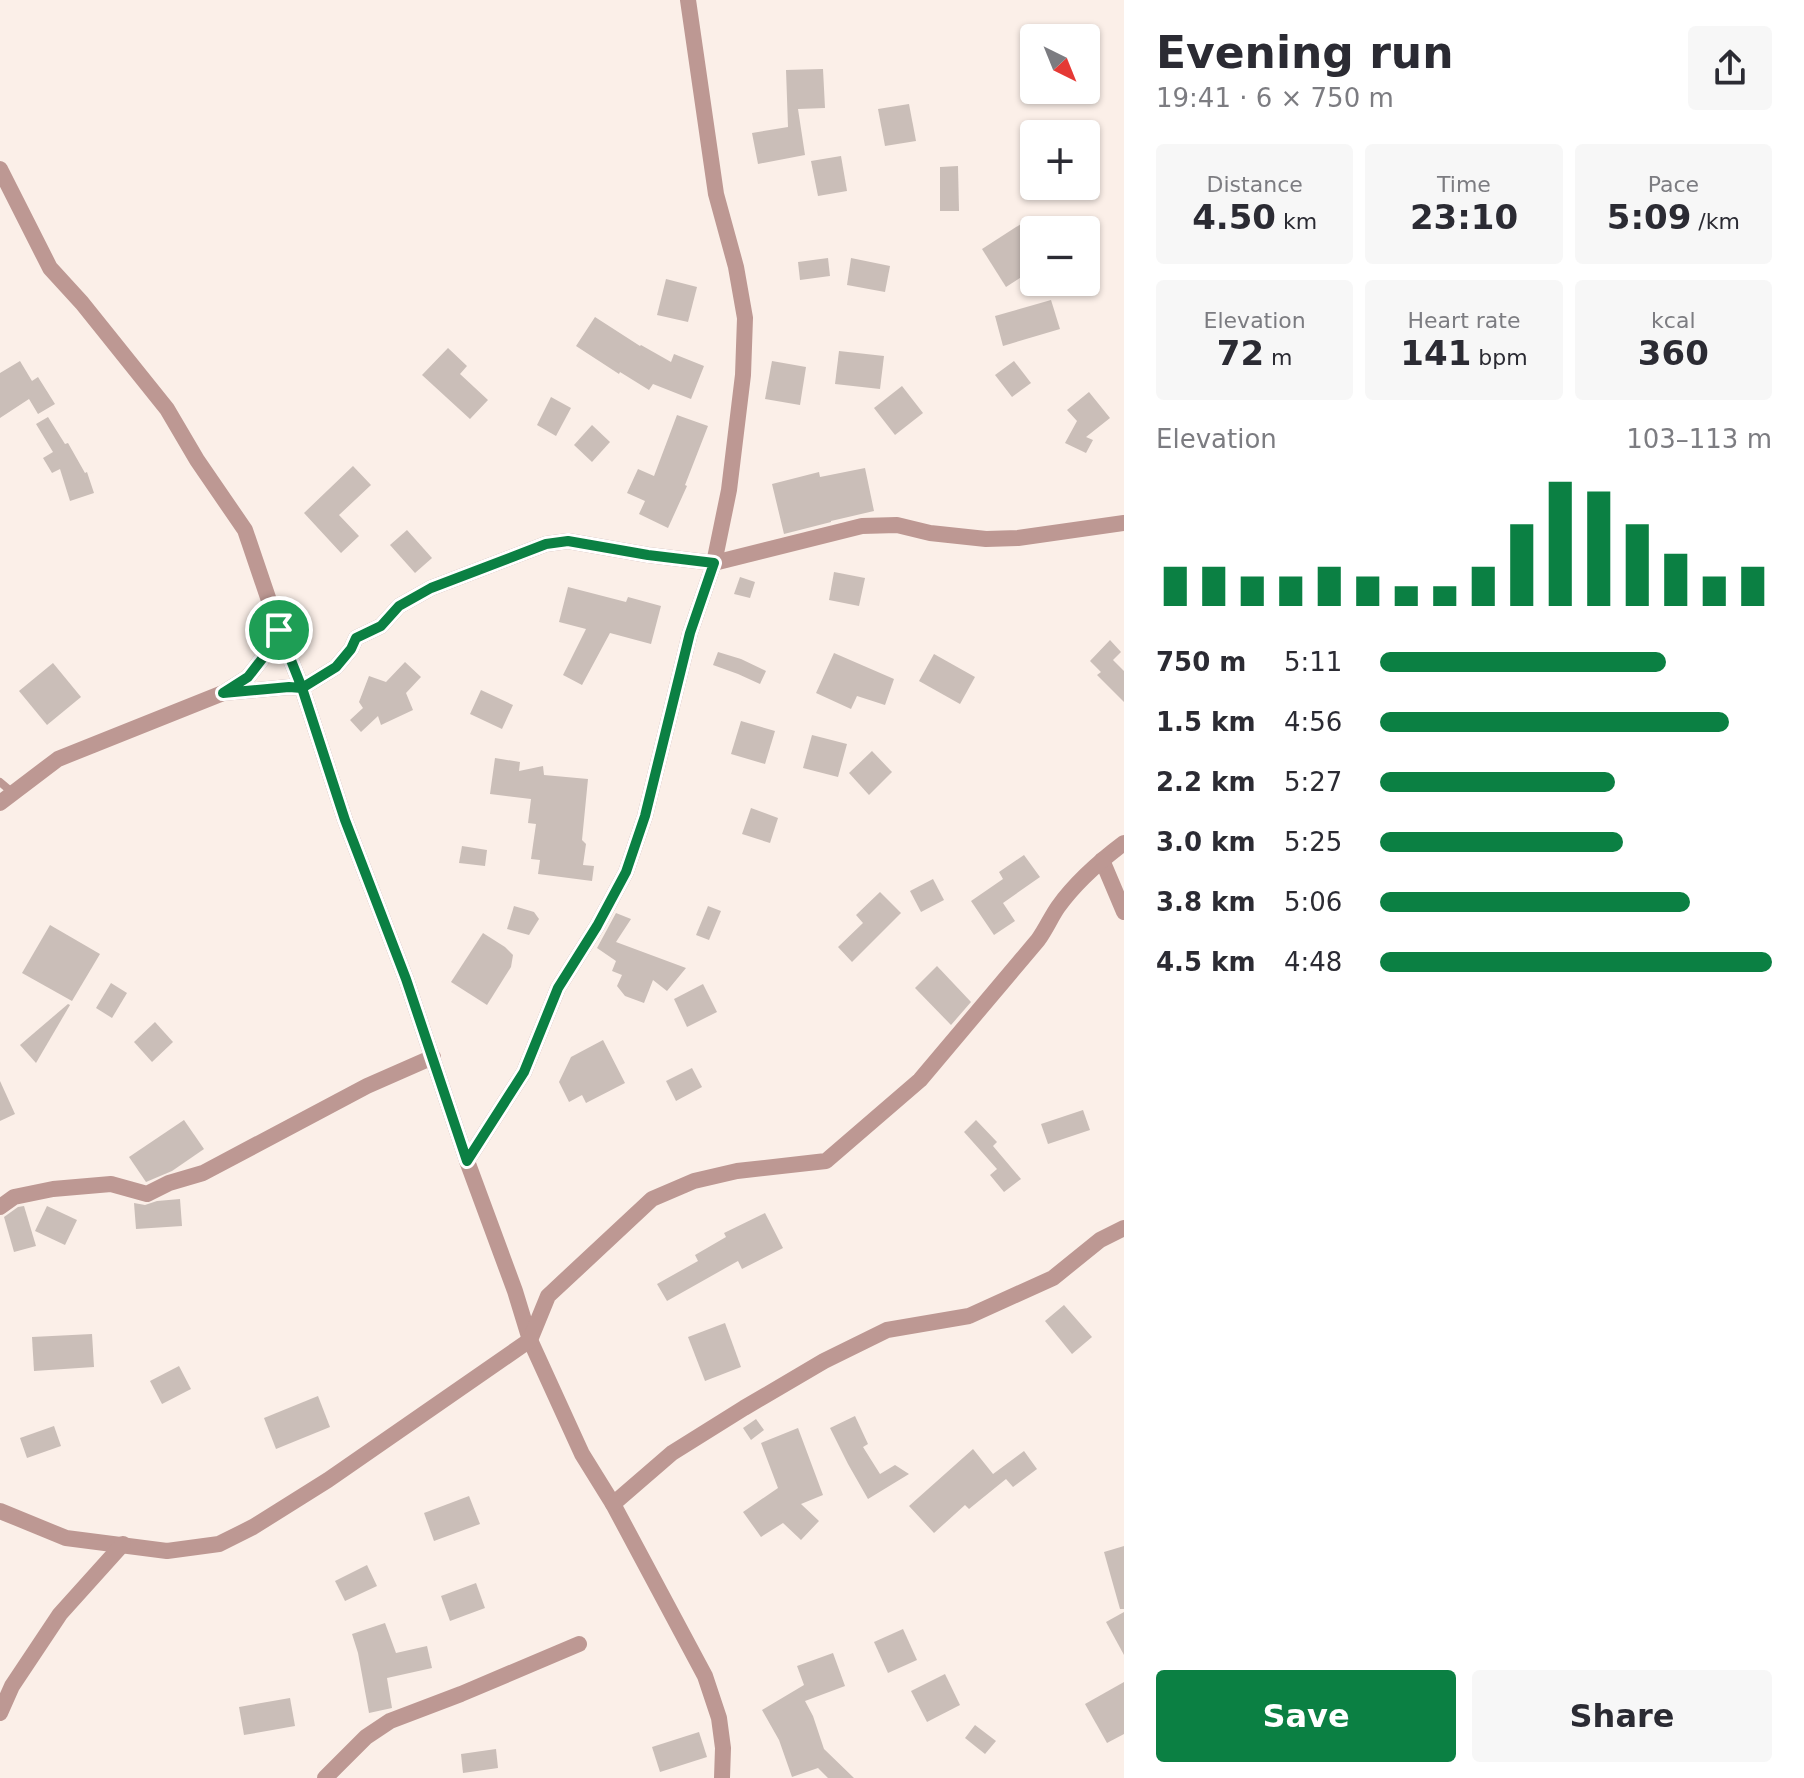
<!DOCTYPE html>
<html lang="en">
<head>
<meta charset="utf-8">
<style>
  body { margin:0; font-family:"DejaVu Sans",sans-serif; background:#f7f7f7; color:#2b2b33; height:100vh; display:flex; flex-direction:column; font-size:30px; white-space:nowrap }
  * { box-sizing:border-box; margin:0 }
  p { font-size:26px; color:#7c7c81 }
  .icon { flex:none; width:44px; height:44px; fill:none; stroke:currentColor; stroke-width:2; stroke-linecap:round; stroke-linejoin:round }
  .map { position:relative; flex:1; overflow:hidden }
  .panel { display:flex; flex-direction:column; background:#fff; width:680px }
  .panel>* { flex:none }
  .needle { width:52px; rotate:137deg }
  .tools { position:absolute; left:1020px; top:24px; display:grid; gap:16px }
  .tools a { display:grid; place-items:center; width:80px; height:80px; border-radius:8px; background:#fff; box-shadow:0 2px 6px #0004; font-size:40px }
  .pin { position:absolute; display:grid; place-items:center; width:68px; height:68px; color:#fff; margin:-34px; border:4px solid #fff; border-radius:50%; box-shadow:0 2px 8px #0007 }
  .round { display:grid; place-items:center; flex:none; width:84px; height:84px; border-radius:8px; background:#f7f7f7 }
  .head { display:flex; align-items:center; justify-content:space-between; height:136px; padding:0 32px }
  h1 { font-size:44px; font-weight:700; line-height:60px }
  .metrics { display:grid; grid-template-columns:repeat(3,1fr); gap:12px; height:136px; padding:8px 32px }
  .metrics div { display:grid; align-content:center; border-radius:8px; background:#f7f7f7; text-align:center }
  .metrics b { font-size:34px; font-weight:700 }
  .metrics small { font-size:22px; font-weight:400 }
  .metrics p { font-size:22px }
  .chart { height:224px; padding:16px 32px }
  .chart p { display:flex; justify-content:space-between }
  .chart svg { width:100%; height:144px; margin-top:8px; stroke:#0b8043; stroke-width:6 }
  .primary-button { display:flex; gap:16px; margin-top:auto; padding:16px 32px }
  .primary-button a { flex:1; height:92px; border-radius:8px; background:#0b8043; color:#fff; font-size:32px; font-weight:700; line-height:92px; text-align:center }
  .primary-button a+a { background:#f7f7f7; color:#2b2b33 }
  ul { padding:0 32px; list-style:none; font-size:26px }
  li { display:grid; grid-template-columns:128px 96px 1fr; align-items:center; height:60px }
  li i { height:20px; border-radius:10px; background:#0b8043 }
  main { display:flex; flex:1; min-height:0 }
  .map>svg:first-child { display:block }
  .building { fill:#cabeb8 }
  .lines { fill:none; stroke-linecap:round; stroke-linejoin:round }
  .service { stroke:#bd9893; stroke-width:8 }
  .minor { stroke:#bd9893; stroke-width:16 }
  .route-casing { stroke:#fff; stroke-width:16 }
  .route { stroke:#0b8043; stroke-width:10 }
</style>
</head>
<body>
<main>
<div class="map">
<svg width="1124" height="1778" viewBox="0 0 1124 1778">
  <rect width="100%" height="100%" fill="#fbefe8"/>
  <g class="building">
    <polygon points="823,69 825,108 798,109 805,155 758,164 752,133 788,127 786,70"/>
    <polygon points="909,104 916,141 885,146 878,109"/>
    <polygon points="841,156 847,191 818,196 811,161"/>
    <polygon points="958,166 959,211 940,211 940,167"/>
    <polygon points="1024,222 1034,238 1034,269 1006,287 982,249"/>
    <polygon points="828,258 830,276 800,280 798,262"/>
    <polygon points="851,258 890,266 885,292 847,285"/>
    <polygon points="666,279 697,287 688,322 657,315"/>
    <polygon points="1051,300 1060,329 1003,346 995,316"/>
    <polygon points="595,317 640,346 641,345 671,362 674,354 704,366 691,399 653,384 649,390 620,372 619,374 576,346"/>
    <polygon points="448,348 467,366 460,374 488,400 470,419 422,375"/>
    <polygon points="839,351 884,356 880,389 835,384"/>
    <polygon points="20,361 32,381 38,377 55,404 38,414 29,399 0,418 0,373"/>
    <polygon points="772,361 806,367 800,405 765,399"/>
    <polygon points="1014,361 1031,383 1012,397 995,375"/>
    <polygon points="902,386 923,413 895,435 874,408"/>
    <polygon points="1089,392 1110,418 1086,437 1093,440 1086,453 1065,443 1077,421 1067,410"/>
    <polygon points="551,397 571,408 556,436 537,425"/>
    <polygon points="677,415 708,426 685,485 687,486 668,528 639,514 645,501 627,493 638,469 654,476"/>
    <polygon points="48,417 65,444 68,443 85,473 87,472 94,493 70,501 60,469 52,473 43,458 53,452 36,424"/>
    <polygon points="592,425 610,442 592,462 574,445"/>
    <polygon points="353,466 371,485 339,515 359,536 341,553 304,513"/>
    <polygon points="865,468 874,511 831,521 831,522 784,534 772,484 819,472 820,477"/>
    <polygon points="407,530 432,558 415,573 390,545"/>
    <polygon points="834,572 865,578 859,606 829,600"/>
    <polygon points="740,577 755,582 750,598 734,594"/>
    <polygon points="568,587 626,602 628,597 661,606 651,644 610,633 582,685 563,675 586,629 559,622"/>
    <polygon points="1110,640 1121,652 1113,660 1124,671 1124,702 1097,675 1101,672 1090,661"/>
    <polygon points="718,652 741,659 766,671 760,684 738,674 713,665"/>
    <polygon points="834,653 894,679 885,705 857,696 851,709 816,693"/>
    <polygon points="934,654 975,677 960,704 919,681"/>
    <polygon points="405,662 421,677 406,693 413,710 381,725 378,716 361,732 350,720 363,708 359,702 369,676 386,682"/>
    <polygon points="53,663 81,697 47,725 19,691"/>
    <polygon points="481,690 513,705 502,729 470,714"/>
    <polygon points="741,721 775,731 765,764 731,754"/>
    <polygon points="812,735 847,744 838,777 803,768"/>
    <polygon points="872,751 892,772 869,795 849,773"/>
    <polygon points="495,758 520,762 519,771 543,766 544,775 588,779 582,840 586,844 583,865 594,866 592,881 538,874 540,860 531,859 536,824 528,823 531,799 490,794"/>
    <polygon points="751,808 778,818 770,843 742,834"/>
    <polygon points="462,846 487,850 485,866 459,863"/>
    <polygon points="1024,855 1040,877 1003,903 1015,921 994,935 971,901 1003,879 999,872"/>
    <polygon points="933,879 944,900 921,912 910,891"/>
    <polygon points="880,892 901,913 852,962 838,947 863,923 856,915"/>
    <polygon points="514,906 534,912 539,919 529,935 507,929"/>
    <polygon points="708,906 721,911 709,940 696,935"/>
    <polygon points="616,913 631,919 616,942 686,968 667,991 653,980 644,1003 625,996 617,986 622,975 612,971 616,961 597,948"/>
    <polygon points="50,925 100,954 72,1001 22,973"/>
    <polygon points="483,933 505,947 513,955 511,967 487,1005 451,982"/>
    <polygon points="937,966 971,1002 951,1025 915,988"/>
    <polygon points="111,983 127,993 112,1018 96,1008"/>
    <polygon points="703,984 717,1012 687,1027 674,999"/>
    <polygon points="68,1004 70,1005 36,1063 20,1045"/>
    <polygon points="155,1022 173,1042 152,1062 134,1042"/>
    <polygon points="603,1040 625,1083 586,1103 582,1095 569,1102 559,1082 571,1057"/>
    <polygon points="692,1068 702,1087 676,1101 666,1081"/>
    <polygon points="0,1081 15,1114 0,1121"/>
    <polygon points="1083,1110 1090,1130 1048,1144 1041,1124"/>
    <polygon points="184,1120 204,1149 172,1171 146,1182 129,1157"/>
    <polygon points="976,1120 997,1142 993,1146 1021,1179 1004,1192 990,1175 997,1169 964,1132"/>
    <polygon points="180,1199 182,1226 136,1229 134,1203 145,1205 157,1201"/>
    <polygon points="24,1206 36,1246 14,1252 4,1217 18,1207"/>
    <polygon points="47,1206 77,1220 65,1245 35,1231"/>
    <polygon points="765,1213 783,1248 742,1269 738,1261 667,1301 657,1284 698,1261 695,1255 726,1237 724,1233"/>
    <polygon points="1064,1305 1092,1337 1072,1354 1045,1321"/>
    <polygon points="725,1323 741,1367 705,1381 688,1337"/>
    <polygon points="92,1334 94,1367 34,1371 32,1337"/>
    <polygon points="179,1366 191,1389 162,1404 150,1381"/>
    <polygon points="318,1396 330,1427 276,1449 264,1418"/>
    <polygon points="855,1416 868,1444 863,1447 880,1474 895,1465 909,1474 868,1499 848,1464 830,1428"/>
    <polygon points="756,1419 764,1430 751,1440 743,1428"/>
    <polygon points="54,1426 61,1446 27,1458 20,1438"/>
    <polygon points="798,1428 823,1495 801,1504 819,1521 801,1540 783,1523 761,1537 743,1512 778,1488 761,1443"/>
    <polygon points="973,1449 993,1474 1024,1451 1037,1469 1013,1487 1006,1479 969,1509 965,1505 934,1533 909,1506"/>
    <polygon points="469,1496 480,1524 434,1541 424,1513"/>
    <polygon points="1124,1546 1124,1609 1120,1609 1104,1552"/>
    <polygon points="367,1565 377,1586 345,1601 335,1581"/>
    <polygon points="476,1583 485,1608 450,1621 441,1596"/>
    <polygon points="1124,1612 1124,1655 1106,1622"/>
    <polygon points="385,1623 396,1653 427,1646 432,1668 387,1678 392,1708 369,1713 358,1653 352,1634"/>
    <polygon points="903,1629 917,1660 888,1673 874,1642"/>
    <polygon points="833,1653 845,1686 805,1701 813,1716 824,1749 854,1778 828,1778 818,1768 792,1777 779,1740 762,1710 804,1685 797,1666"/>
    <polygon points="945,1674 960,1705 927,1722 911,1691"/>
    <polygon points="1124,1682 1124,1734 1107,1743 1085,1704"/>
    <polygon points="290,1698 295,1726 244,1735 239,1707"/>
    <polygon points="975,1725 996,1741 985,1754 965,1738"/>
    <polygon points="699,1732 707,1757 660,1772 652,1747"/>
    <polygon points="496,1749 498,1768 463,1773 461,1754"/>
  </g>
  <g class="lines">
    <polyline class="service" points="0,782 13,793"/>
    <g class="minor">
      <polyline points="0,169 50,268 82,303 167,409 197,460 245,530 279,630 302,688 345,820 406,979 467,1161 515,1291 530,1340 582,1454 613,1504 705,1676 719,1718 723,1748 722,1778"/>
      <polyline points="226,691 248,677 262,659 279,630"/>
      <polyline points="0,803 58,759 223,693 289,687 302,688 336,667 351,649 356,638 381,626 399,606 431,588 546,544 568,541 648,555 714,563 862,526 897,525 930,533 986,539 1018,538 1124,523"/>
      <polyline points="1102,860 1124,912"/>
      <polyline points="467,1161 524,1072 558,988 597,926 626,872 645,816 690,633 714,563 729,490 743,375 745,318 736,267 716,194 688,0"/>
      <polyline points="0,1207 14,1197 53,1189 111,1184 147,1194 169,1183 203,1173 367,1086 433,1057"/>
      <polyline points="613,1504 672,1453 744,1408 824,1361 887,1330 969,1316 1053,1278 1100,1240 1124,1228"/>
      <path d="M0,1511L66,1538L167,1551L219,1544L253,1527L328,1480L530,1340L548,1296L652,1199L694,1181L737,1171L826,1161L920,1080L1038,940C1046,929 1051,917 1058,907C1076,882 1100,861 1124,843"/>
      <polyline points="0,1713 12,1686 60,1614 123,1544"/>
      <polyline points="325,1778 366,1737 390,1721 461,1694 579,1644"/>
    </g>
  </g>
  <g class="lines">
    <defs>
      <polyline id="route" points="279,630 302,688 345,820 406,979 467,1161 524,1072 558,988 597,926 626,872 645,816 690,633 714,563 648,555 568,541 546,544 431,588 399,606 381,626 356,638 351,649 336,667 302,688 289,687 223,693 248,677 262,659 279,630"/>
    </defs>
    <use href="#route" class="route-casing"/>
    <use href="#route" class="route"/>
  </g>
</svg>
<div class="tools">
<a><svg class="needle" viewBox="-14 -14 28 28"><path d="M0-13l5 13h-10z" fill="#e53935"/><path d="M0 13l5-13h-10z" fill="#7c7c81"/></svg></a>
<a>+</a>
<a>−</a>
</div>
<div class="pin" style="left:279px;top:630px;background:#1e9e55"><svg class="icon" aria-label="arrive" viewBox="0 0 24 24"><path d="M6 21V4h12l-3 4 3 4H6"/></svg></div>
</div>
<section class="panel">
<div class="head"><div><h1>Evening run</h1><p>19:41 · 6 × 750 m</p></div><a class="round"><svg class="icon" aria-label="share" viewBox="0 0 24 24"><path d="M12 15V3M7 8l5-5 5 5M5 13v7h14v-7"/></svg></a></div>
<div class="metrics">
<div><p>Distance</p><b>4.50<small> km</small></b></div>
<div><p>Time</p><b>23:10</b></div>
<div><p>Pace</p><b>5:09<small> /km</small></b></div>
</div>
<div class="metrics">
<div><p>Elevation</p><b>72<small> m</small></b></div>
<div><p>Heart rate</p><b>141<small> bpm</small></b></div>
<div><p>kcal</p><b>360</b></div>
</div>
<div class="chart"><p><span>Elevation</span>103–113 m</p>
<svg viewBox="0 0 160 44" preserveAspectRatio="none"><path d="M5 44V32M15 44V32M25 44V35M35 44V35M45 44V32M55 44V35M65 44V38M75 44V38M85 44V32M95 44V19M105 44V6M115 44V9M125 44V19M135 44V28M145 44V35M155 44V32"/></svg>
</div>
<ul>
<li><b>750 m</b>5:11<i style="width:73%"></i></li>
<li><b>1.5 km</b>4:56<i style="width:89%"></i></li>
<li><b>2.2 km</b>5:27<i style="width:60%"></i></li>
<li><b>3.0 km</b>5:25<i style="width:62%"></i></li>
<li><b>3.8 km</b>5:06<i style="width:79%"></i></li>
<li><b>4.5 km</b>4:48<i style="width:100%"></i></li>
</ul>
<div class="primary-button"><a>Save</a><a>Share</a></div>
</section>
</main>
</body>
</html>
